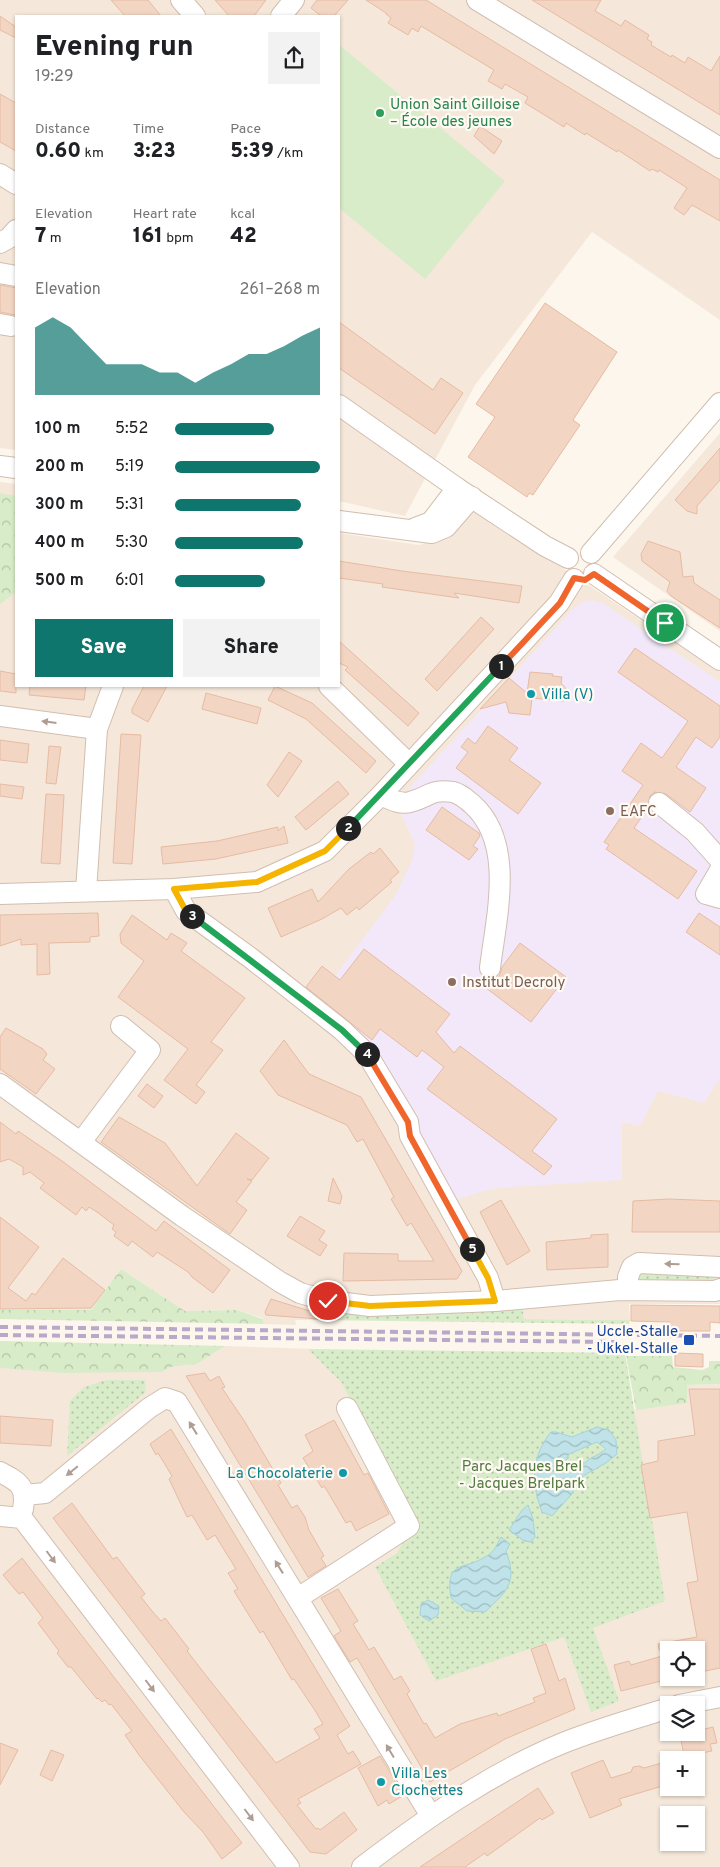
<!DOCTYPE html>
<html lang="en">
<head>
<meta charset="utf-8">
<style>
  body { margin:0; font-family:Overpass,sans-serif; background:#f2f2f2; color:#202124; height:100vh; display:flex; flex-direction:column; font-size:19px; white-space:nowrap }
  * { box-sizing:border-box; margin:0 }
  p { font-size:16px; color:#757577 }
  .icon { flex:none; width:28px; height:28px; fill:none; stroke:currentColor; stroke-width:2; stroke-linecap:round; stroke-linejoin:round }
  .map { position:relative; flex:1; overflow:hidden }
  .panel { position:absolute; left:15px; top:15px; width:325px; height:672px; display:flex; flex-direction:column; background:#fff; border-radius:0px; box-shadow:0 1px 4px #0004 }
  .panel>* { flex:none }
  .fabs { position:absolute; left:660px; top:1641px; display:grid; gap:10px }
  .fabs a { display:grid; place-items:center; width:45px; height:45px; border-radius:0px; background:#fff; box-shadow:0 1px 4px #0004; font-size:25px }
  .pin { position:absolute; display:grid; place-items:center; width:42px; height:42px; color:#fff; margin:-21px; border:2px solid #fff; border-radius:50%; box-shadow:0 1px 5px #0007 }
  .km { position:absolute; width:25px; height:25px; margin:-12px; border-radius:50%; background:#222; color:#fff; font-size:14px; line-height:25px; text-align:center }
  .round { display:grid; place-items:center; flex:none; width:52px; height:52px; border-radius:0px; background:#f2f2f2 }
  .summary { display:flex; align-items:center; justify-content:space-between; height:85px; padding:0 20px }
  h1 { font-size:28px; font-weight:800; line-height:38px }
  .metrics { display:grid; grid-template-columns:repeat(3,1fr); gap:8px; height:85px; padding:5px 20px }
  .metrics div { display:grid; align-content:center }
  .metrics b { font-size:21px; font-weight:800 }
  .metrics small { font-size:14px; font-weight:400 }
  .metrics p { font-size:14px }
  .chart { height:140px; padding:10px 20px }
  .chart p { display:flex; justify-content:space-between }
  .chart svg { width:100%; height:90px; margin-top:5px; fill:#0f766e; opacity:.7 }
  .button { display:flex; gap:10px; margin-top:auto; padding:10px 20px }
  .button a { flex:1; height:58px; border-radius:0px; background:#0f766e; color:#fff; font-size:20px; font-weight:800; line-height:58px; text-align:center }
  .button a+a { background:#f2f2f2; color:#202124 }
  ul { padding:0 20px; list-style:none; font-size:16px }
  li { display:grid; grid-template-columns:80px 60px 1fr; align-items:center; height:38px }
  li i { height:12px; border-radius:6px; background:#0f766e }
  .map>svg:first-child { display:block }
  .residential { fill:#f5e8da; fill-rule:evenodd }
  .education { fill:#f3e8fa }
  .grass { fill:url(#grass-dots) }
  .forest { fill:url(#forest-crowns) }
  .pitch { fill:#d8ecc9 }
  .water { fill:url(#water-waves); stroke:#a5d3da; fill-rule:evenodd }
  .building { fill:#f3d5c3; stroke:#e6bba3 }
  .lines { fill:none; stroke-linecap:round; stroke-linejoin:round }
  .minor-casing { stroke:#d1beb0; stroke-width:22 }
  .minor { stroke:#fff; stroke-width:20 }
  .rail { stroke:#b9a8c9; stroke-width:4; stroke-dasharray:8 5; stroke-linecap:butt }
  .oneway { fill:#af9d94 }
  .split-1-casing { stroke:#fff; stroke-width:10 }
  .split-2-casing { stroke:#fff; stroke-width:10 }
  .split-3-casing { stroke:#fff; stroke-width:10 }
  .split-4-casing { stroke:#fff; stroke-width:10 }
  .split-5-casing { stroke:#fff; stroke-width:10 }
  .split-6-casing { stroke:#fff; stroke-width:10 }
  .split-1 { stroke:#f0652b; stroke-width:6 }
  .split-2 { stroke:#22a559; stroke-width:6 }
  .split-3 { stroke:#f5b400; stroke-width:6 }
  .split-4 { stroke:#22a559; stroke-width:6 }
  .split-5 { stroke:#f0652b; stroke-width:6 }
  .split-6 { stroke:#f5b400; stroke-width:6 }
  .leisure-dot { fill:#2e9e5b; stroke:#fffaf3; stroke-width:2 }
  .culture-dot { fill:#0f9aa8; stroke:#fffaf3; stroke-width:2 }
  .education-dot { fill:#8d6e63; stroke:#fffaf3; stroke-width:2 }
  .transit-dot { fill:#1a4fb4; stroke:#fffaf3; stroke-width:2 }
  .labels { text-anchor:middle; stroke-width:4.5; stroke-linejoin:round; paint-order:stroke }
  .leisure-label { font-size:15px; fill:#27864d; stroke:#fffaf3; text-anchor:start }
  .culture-label { font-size:15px; fill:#0d838f; stroke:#fffaf3; text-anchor:start }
  .education-label { font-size:15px; fill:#785e54; stroke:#fffaf3; text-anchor:start }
  .transit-label { font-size:15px; fill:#164399; stroke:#fffaf3; text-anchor:end }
  .park-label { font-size:15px; fill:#537a41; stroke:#fffaf3 }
</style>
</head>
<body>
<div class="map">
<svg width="720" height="1867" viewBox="0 0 720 1867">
  <defs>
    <pattern id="grass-dots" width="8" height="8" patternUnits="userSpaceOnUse" patternTransform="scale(1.25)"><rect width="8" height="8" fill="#d8ecc9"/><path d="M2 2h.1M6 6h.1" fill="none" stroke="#b4c2a5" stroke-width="1.8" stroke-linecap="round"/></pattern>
    <pattern id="forest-crowns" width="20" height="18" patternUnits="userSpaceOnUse" patternTransform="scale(1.25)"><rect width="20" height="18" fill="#d8ecc9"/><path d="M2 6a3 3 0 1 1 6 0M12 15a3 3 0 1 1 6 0" fill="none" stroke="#b4c2a5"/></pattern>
    <pattern id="water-waves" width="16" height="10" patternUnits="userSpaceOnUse" patternTransform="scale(1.25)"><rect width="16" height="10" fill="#bfe3e8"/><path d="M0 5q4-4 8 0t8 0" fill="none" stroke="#a0bbbe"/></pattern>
  </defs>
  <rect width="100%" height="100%" fill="#fdf6ec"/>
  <g class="residential">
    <polygon points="0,0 720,0 720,320 592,232 475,385 405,516 339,501 339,16 16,16 16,450 0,448"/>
    <polygon points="720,433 720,631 613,557"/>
    <polygon points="0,482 16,484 16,686 339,686 339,533 419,545 450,535 473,509 720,672 720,1304 629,1304 630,1320 524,1319 522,1307 346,1312 314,1310 313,1320 295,1320 296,1325 264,1324 263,1318 237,1310 185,1311 121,1269 91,1310 0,1310"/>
    <path d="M225,1346L435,1353L636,1410L687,1385L720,1384V1867H0V1368L162,1372L171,1367L197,1364ZM669,1650H696V1678H669ZM669,1705H696V1732H669ZM669,1760H696V1788H669ZM669,1815H696V1842H669Z"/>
  </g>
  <polygon class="education" points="591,600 604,604 720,682 720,1079 704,1103 658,1091 640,1126 622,1122 622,1180 495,1188 453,1200 389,1078 305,989 322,966 335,976 396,895 412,860 415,845 402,815 393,806 572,610 582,602"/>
  <g class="grass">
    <polygon points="642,1271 715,1277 713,1282 640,1281 639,1278"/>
    <polygon points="522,1306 524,1319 630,1320 629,1324 313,1320 314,1310 346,1312"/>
    <polygon points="308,1349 625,1353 665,1601 593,1628 619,1701 591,1712 564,1637 436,1681 375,1567 397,1553 412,1526 342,1383"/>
    <polygon points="106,1380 145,1380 146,1392 67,1456 70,1401 84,1387"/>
  </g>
  <g class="forest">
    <polygon points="0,493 16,496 16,592 0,604"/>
    <polygon points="121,1269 185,1311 237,1310 263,1319 264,1324 0,1319 0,1310 91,1310"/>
    <polygon points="0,1341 225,1346 197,1364 171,1367 162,1372 63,1373 0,1368"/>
    <polygon points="626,1356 672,1356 673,1367 702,1370 709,1367 709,1361 720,1361 720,1384 687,1385 687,1403 636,1410"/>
  </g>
  <polygon class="pitch" points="339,45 505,181 425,279 339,208"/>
  <g class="water">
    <path d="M597,1427L609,1430L616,1440L617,1454L606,1463L583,1476L571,1495L552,1516L542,1512C531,1483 531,1457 551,1432H556L572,1437ZM597,1442L606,1449C601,1453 597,1455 591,1458C583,1463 571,1479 565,1462L569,1454Z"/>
    <polygon points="528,1505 533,1519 535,1537 531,1542 524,1541 509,1530 522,1510"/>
    <path d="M501,1537L510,1544L506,1551C518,1583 507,1591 485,1612L467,1611L451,1598C445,1560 462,1571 485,1557C495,1552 497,1544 501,1537Z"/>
    <polygon points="428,1600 439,1606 438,1615 429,1621 420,1615 421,1604"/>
  </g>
  <g class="building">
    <polygon points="111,0 148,0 161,16 125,16"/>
    <polygon points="215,0 266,0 254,16 229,16"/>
    <polygon points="317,0 348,0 334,16 321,16 311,8"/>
    <polygon points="366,0 426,0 720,180 720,221 692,205 684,215 674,208 687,188 681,184 659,170 658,172 652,169 650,171 618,150 617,152 586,133 585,135 566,123 564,127 525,103 528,97 505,84 502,89 488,81 494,70 421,26 418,32 412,28 408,35 388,23 391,18 386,14 386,13"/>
    <polygon points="532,0 601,0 595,11 621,26 625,20 649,35 647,39 652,42 651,45 671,57 672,55 685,63 688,57 711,71 720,56 720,115"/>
    <polygon points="0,16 16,27 16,38 0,30"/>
    <polygon points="0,94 16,103 16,151 0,142"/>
    <polygon points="480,126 502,141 494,154 474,136"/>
    <polygon points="0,285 16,288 16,315 0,312"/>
    <polygon points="545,303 617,352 573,420 580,425 533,495 529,493 527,497 468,457 495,417 476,404"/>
    <polygon points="339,322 433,390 441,378 463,393 435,434 339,368"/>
    <polygon points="720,448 720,480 697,506 697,514 687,511 675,500"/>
    <polygon points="648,541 680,552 683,577 693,576 694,583 720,600 720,628 671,596 667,591 670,582 642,561 641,554"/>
    <polygon points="339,561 402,571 522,586 519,603 454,593 459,598 382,587 383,584 339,578"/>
    <polygon points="481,617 494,629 437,691 425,679"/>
    <polygon points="339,641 419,713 408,726 345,670 348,667 339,663"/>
    <polygon points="635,648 720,706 720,737 712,748 696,737 676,767 706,788 690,812 666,794 655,792 650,796 648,808 634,828 697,871 678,899 606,849 609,845 604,842 643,785 622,771 641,743 662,758 688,721 618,672"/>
    <polygon points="0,671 16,674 16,693 0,691"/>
    <polygon points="530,672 553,674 552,676 562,677 561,683 568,691 567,699 563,701 532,698 530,715 509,713 506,702 480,709 509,678 527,693"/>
    <polygon points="30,686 86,686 84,700 29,695"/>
    <polygon points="144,686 167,686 148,722 132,713 132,709"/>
    <polygon points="275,686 312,703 376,761 366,773 306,719 268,700"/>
    <polygon points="206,693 261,708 257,724 202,709"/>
    <polygon points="488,726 518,748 509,760 541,783 518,814 456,768 468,752 461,747 468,738 475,744"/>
    <polygon points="121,734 141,735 132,864 113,863"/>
    <polygon points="0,740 29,744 27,763 0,760"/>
    <polygon points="49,746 61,747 56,784 46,783"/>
    <polygon points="289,752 302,761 278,797 267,785"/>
    <polygon points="338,781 349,794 306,830 295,817"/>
    <polygon points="0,784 24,787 22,799 0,796"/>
    <polygon points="46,794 64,795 60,864 41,863"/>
    <polygon points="442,807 479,833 480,836 473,846 478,849 469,860 426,830"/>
    <polygon points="284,826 288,843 216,859 163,864 161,847 217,841 278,827 278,831"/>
    <polygon points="380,848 399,872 390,880 392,882 359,910 357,907 347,915 341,908 322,919 281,937 268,908 312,889 318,902 349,869 371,852 373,854"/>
    <polygon points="98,913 99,936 90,937 90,942 49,943 50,974 37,975 37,944 21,945 21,939 0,946 0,915"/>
    <polygon points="699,913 720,927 720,955 686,932"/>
    <polygon points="132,915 167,940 171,933 187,943 181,951 245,998 211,1042 223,1050 196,1085 205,1092 196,1104 164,1080 188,1049 118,997 144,961 121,943 120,934"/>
    <polygon points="520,943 566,977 531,1022 486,988 500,975 502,967"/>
    <polygon points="364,949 450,1014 436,1032 454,1053 460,1046 557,1119 532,1151 552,1166 544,1175 427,1089 444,1067 422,1050 417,1057 380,1029 372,1040 306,987 322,966 340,980"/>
    <polygon points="6,1028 43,1049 47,1054 43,1060 55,1069 36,1094 0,1069 0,1037"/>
    <polygon points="284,1040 309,1074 361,1097 462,1271 457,1279 343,1281 344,1253 398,1254 398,1261 434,1261 411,1223 407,1226 391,1199 394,1197 363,1139 357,1142 347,1125 278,1095 260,1071"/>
    <polygon points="147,1084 163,1096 154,1108 138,1096"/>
    <polygon points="119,1117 165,1143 197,1186 236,1133 269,1158 252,1180 247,1179 252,1181 236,1202 247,1210 230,1234 101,1142"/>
    <polygon points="0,1122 16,1134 18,1131 62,1161 156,1231 164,1221 230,1270 213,1293 192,1277 188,1272 157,1252 153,1257 132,1241 128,1246 114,1236 116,1232 112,1229 114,1225 97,1212 89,1207 86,1211 82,1207 76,1215 40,1188 44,1183 30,1172 23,1175 23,1167 9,1159 0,1162"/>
    <polygon points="333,1178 342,1196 340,1204 328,1201"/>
    <polygon points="669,1199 720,1201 720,1232 632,1232 633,1201"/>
    <polygon points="501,1200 530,1251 507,1265 480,1212"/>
    <polygon points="300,1216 325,1231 319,1240 327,1245 320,1256 287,1236"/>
    <polygon points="0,1217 39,1247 8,1288 26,1301 32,1293 35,1295 63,1258 105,1290 91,1308 0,1309"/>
    <polygon points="608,1234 608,1267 547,1270 546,1242 591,1238 591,1235"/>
    <polygon points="271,1299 319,1314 318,1319 266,1315 265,1312"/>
    <polygon points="631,1305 720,1306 720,1323 710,1322 710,1331 670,1331 670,1322 631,1321"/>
    <polygon points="675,1353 703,1354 703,1367 675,1366"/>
    <polygon points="205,1373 210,1381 219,1376 225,1387 222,1388 245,1422 281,1483 278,1485 292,1508 297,1505 305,1517 309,1530 324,1556 321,1558 326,1566 308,1577 186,1376"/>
    <polygon points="689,1389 720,1389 720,1668 696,1673 696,1650 659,1650 658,1644 697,1637 687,1583 698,1581 687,1512 650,1518 641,1465 658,1461 658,1441 695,1435"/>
    <polygon points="0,1416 53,1420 51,1446 0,1443"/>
    <polygon points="334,1420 364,1475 368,1473 389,1514 356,1531 351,1521 346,1523 329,1494 324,1486 322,1488 303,1458 313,1451 305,1435"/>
    <polygon points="171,1429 350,1726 337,1735 348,1754 353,1751 361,1764 298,1799 301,1803 297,1805 316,1829 318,1828 320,1830 344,1812 357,1830 326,1854 310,1852 53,1518 72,1503 113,1559 117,1557 126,1569 145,1594 141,1597 152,1611 161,1621 165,1618 189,1649 187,1651 208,1678 276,1763 320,1738 314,1729 323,1724 316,1712 294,1679 292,1680 263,1631 260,1633 234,1591 238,1589 228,1573 236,1569 215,1535 207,1540 192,1515 187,1517 169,1479 172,1476 158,1453 156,1455 150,1444"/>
    <polygon points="22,1558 242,1843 222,1859 203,1832 184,1812 139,1755 125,1735 132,1731 111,1704 109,1705 105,1700 102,1702 98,1698 97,1699 71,1667 68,1667 57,1653 59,1651 38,1623 43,1618 23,1592 19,1594 3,1575"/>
    <polygon points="338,1589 358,1621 353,1624 369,1650 374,1647 394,1680 401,1676 410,1691 407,1694 424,1724 426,1723 435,1738 460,1724 497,1713 498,1716 535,1702 533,1698 546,1693 531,1649 546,1644 559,1681 565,1678 575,1709 505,1739 430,1782 357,1658 350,1662 334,1636 341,1631 321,1598"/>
    <polygon points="669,1654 669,1679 621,1691 614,1665 629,1661 631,1665"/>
    <polygon points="713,1727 717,1743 710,1744 712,1751 697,1754 699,1760 685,1760 680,1735"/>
    <polygon points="0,1743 18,1750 0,1785"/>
    <polygon points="51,1750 64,1755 52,1781 40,1775"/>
    <polygon points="380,1756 404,1795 389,1804 387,1800 378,1806 358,1768"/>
    <polygon points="603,1760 611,1778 631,1772 633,1767 639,1766 644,1768 665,1762 669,1784 619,1799 622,1805 590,1818 571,1773"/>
    <polygon points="538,1788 554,1813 542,1820 540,1818 487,1856 485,1853 465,1867 420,1867"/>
  </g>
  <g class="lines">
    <defs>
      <g id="minor">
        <polyline points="181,0 195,16"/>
        <polyline points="477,0 720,148"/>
        <polyline points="281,16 294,0"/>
        <polyline points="0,174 16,184"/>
        <polyline points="0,243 9,238 16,230"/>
        <polyline points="0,273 16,276"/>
        <polyline points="0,324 11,326"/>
        <polyline points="339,405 457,488 545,546 568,558"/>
        <polyline points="0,466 16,468"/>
        <polyline points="339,521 432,533 446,527 472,497"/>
        <polyline points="415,528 431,522 457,488"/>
        <polyline points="591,553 720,403"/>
        <polyline points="594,574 720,660"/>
        <polyline points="329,686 409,764"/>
        <polyline points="0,716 97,729"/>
        <path d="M381,795C390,799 400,805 410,802C430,797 429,789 453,792C461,794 466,799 472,804C516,843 496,917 490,968"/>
        <polyline points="659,803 695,832 720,860"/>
        <polyline points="720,870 706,894 720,898"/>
        <polyline points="174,889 186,911 252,959 342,1030 367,1054 408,1122 410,1136 488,1278 495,1301"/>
        <polyline points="86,891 97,729 113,686"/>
        <polyline points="0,894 174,889 257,882 325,851 381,795 559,603 574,579"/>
        <polyline points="0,1084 182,1216 280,1282 300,1293 329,1301 370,1306 495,1301 620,1290 715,1291 720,1289"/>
        <polyline points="81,1142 150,1050 121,1026"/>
        <polyline points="628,1290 628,1277 632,1267 639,1263 720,1267"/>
        <path d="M0,1472C19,1482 27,1486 23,1509"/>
        <polyline points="25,1495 45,1493 149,1408 165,1398 177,1402 431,1816"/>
        <polyline points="0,1516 22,1518 289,1867"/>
        <polyline points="298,1598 409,1526 347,1408"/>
        <polyline points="679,1705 720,1697"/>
        <path d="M362,1867C425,1819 490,1773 563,1743C598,1729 633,1719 669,1708"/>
      </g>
    </defs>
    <use href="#minor" class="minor-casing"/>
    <use href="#minor" class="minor"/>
    <g class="rail">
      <polyline points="0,1327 720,1336"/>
      <polyline points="0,1335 618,1342"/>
    </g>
  </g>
  <defs><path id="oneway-solid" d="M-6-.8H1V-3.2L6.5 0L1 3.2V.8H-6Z" transform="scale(1.25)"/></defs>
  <g class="oneway">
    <use href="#oneway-solid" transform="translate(49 722) rotate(-173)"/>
    <use href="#oneway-solid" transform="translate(672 1264) rotate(-179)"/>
    <use href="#oneway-solid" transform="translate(193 1428) rotate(-122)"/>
    <use href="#oneway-solid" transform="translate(72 1471) rotate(141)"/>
    <use href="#oneway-solid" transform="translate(51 1557) rotate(53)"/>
    <use href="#oneway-solid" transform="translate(279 1567) rotate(-122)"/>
    <use href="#oneway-solid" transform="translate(150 1686) rotate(53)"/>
    <use href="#oneway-solid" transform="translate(390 1751) rotate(-121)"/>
    <use href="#oneway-solid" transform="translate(249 1815) rotate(53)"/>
  </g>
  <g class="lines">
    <defs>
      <polyline id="split-1" points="501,666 560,603 574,578 585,580 594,574 665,623"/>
      <polyline id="split-2" points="348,828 501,666"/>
      <polyline id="split-3" points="192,916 186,911 174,889 257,882 325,851 348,828"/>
      <polyline id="split-4" points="192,916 342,1030 367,1054"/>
      <polyline id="split-5" points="367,1054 408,1122 410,1136 472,1249"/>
      <polyline id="split-6" points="328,1301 370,1306 495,1301 488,1278 472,1249"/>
    </defs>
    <use href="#split-1" class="split-1-casing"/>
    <use href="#split-2" class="split-2-casing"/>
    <use href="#split-3" class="split-3-casing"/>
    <use href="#split-4" class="split-4-casing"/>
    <use href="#split-5" class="split-5-casing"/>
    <use href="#split-6" class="split-6-casing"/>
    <use href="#split-1" class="split-1"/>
    <use href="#split-2" class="split-2"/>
    <use href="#split-3" class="split-3"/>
    <use href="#split-4" class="split-4"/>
    <use href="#split-5" class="split-5"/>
    <use href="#split-6" class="split-6"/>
  </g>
  <circle class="leisure-dot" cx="380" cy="113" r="5"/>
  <g class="culture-dot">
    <circle cx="531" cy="694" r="5"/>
    <circle cx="343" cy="1473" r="5"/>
    <circle cx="381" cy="1782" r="5"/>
  </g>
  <g class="education-dot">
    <circle cx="610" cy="811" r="5"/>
    <circle cx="452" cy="982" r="5"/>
  </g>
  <rect class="transit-dot" x="683" y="1334" width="12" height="12" rx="2.5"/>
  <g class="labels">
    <g class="leisure-label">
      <text x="390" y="109">Union Saint Gilloise<tspan x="390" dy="17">– École des jeunes</tspan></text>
    </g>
    <g class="culture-label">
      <text x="541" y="699">Villa (V)</text>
      <text x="333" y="1478" text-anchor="end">La Chocolaterie</text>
      <text x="391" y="1778">Villa Les<tspan x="391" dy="17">Clochettes</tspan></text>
    </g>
    <g class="education-label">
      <text x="620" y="816">EAFC</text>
      <text x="462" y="987">Institut Decroly</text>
    </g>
    <g class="transit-label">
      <text x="678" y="1336">Uccle-Stalle<tspan x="678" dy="17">- Ukkel-Stalle</tspan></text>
    </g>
    <g class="park-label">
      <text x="522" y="1471">Parc Jacques Brel<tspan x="522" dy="17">- Jacques Brelpark</tspan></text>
    </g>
  </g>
</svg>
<div class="fabs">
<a><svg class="icon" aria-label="locate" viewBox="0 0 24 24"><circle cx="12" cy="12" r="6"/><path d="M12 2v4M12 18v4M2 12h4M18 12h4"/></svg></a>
<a><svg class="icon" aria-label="layers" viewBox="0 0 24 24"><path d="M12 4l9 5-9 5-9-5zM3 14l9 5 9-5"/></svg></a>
<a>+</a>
<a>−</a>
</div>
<div class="pin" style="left:665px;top:623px;background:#1e9e55"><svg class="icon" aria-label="arrive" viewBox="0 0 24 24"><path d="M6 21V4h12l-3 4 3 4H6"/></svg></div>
<div class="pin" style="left:328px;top:1301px;background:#d93025"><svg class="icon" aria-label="check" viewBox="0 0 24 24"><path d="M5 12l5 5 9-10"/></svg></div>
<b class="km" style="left:501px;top:666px">1</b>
<b class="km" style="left:348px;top:828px">2</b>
<b class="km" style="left:192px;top:916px">3</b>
<b class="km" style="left:367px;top:1054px">4</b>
<b class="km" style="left:472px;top:1249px">5</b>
<section class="panel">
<div class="summary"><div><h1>Evening run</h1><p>19:29</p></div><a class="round"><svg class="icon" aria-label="share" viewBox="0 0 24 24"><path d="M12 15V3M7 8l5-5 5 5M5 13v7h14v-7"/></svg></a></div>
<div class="metrics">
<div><p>Distance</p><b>0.60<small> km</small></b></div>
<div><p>Time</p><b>3:23</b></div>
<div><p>Pace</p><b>5:39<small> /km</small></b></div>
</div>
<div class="metrics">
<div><p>Elevation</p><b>7<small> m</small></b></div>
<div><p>Heart rate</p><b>161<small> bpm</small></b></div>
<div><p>kcal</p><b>42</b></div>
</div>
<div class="chart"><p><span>Elevation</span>261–268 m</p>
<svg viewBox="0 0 160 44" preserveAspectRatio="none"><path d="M0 44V11L10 6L20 11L30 20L40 29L50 29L60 29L70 33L80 33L90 38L100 33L110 29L120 24L130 24L140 20L150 15L160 11V44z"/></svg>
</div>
<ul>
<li><b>100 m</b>5:52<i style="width:68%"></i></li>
<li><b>200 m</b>5:19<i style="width:100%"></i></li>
<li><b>300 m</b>5:31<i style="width:87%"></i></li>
<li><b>400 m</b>5:30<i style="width:88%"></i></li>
<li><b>500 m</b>6:01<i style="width:62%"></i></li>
</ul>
<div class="button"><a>Save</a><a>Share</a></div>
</section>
</div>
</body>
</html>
